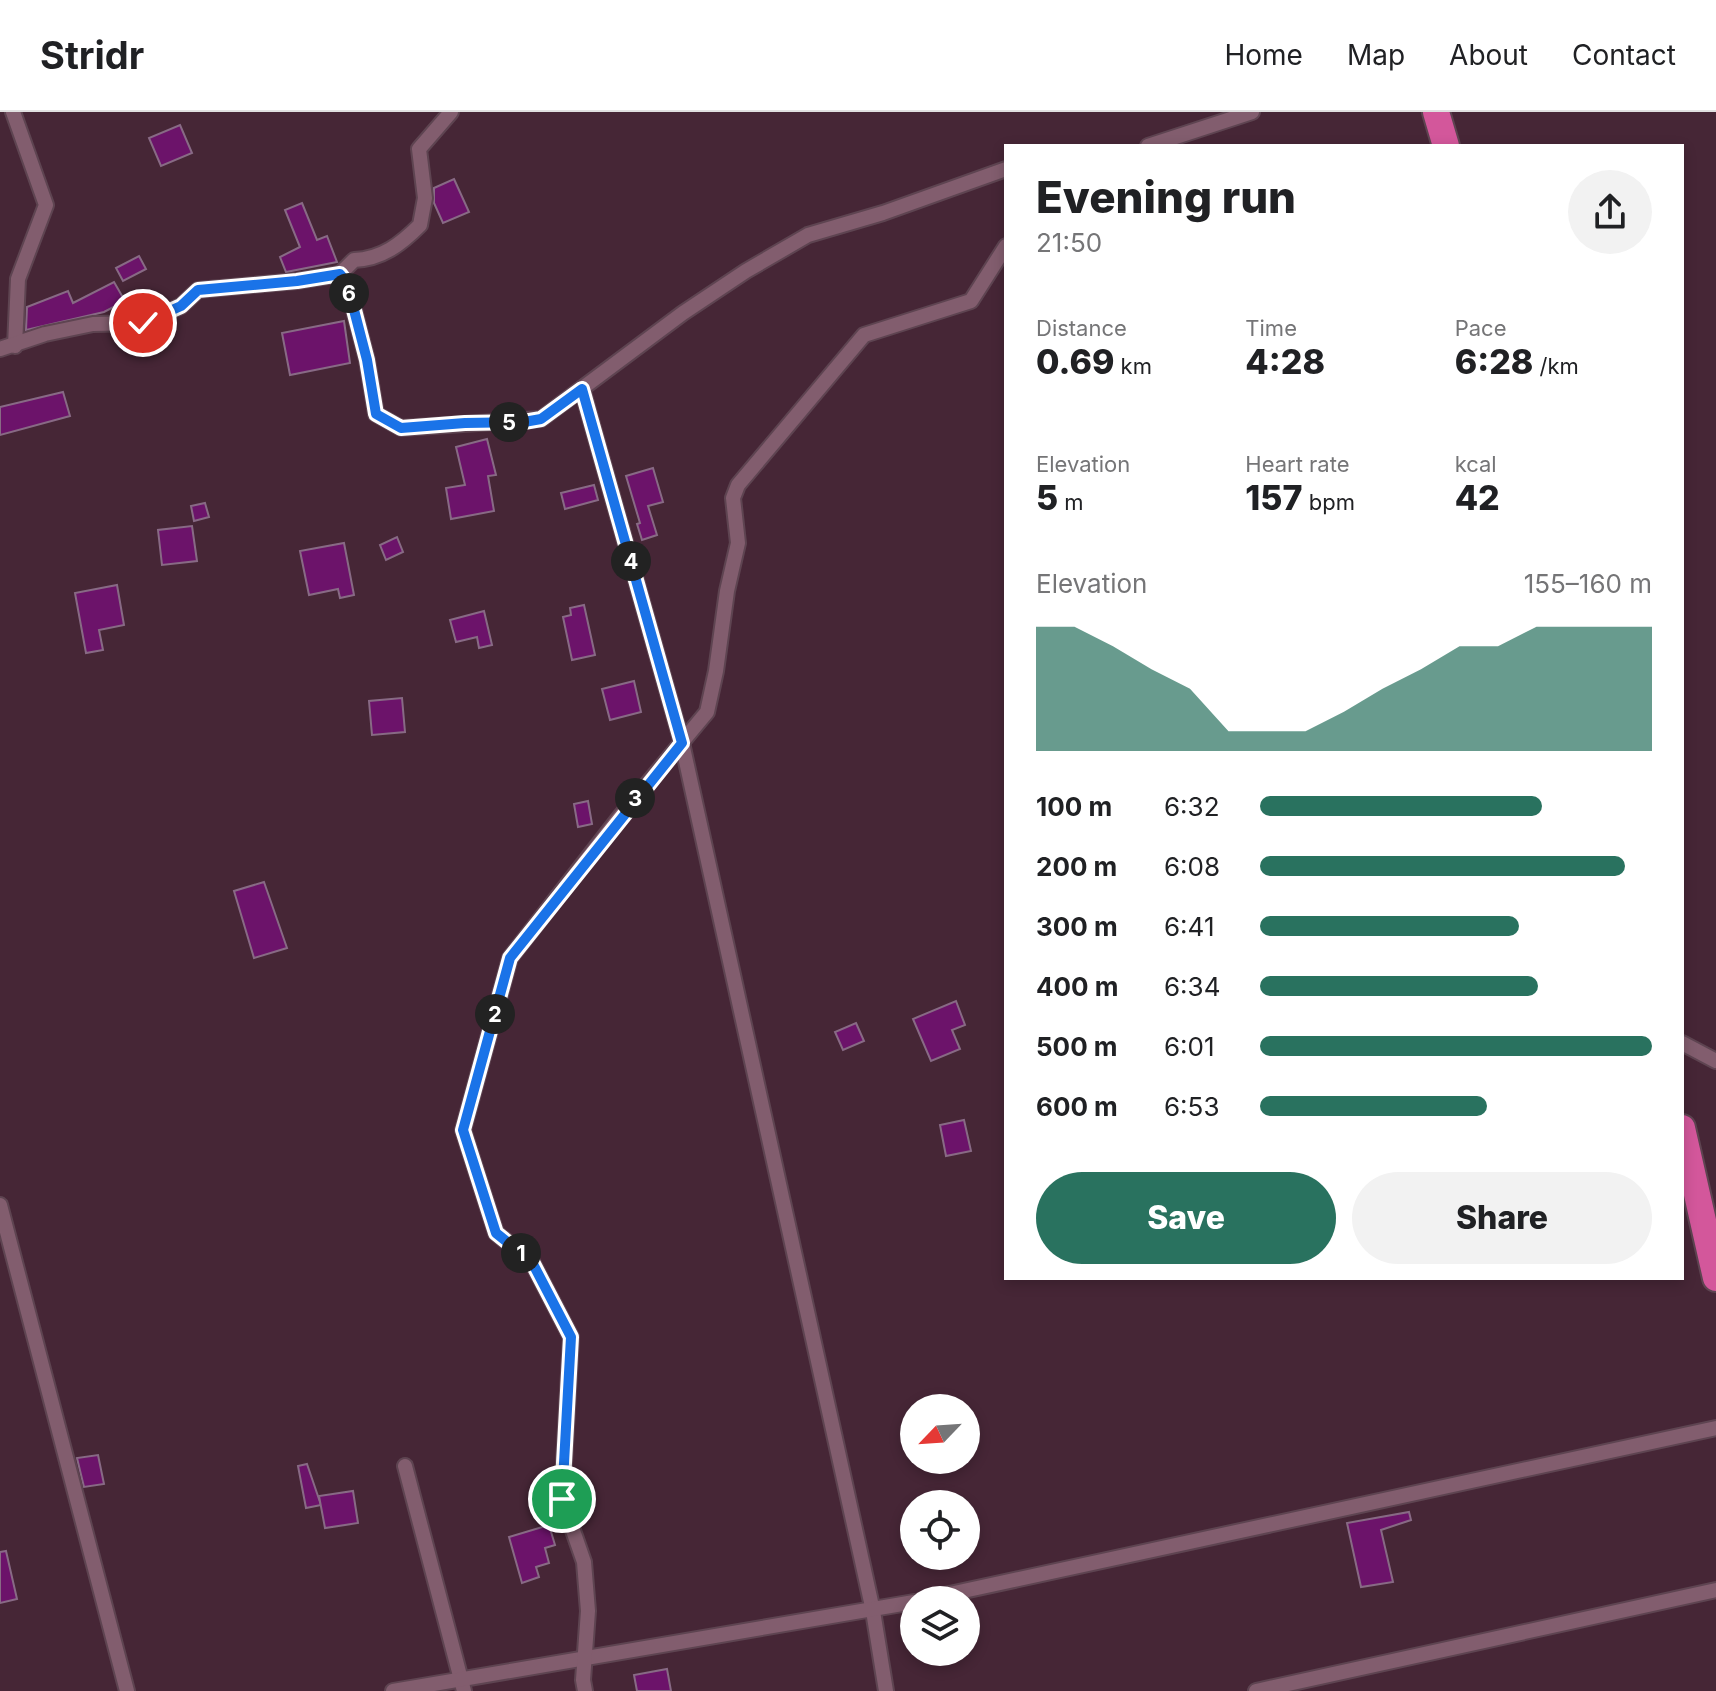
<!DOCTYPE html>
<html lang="en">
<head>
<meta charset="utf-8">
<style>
  body { margin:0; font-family:Inter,sans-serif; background:#f2f2f2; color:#202124; height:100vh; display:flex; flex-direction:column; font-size:30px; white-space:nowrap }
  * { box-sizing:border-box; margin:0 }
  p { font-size:26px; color:#757577 }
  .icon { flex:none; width:44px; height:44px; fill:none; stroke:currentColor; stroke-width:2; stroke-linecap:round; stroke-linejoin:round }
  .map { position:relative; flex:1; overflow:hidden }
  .panel { position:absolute; left:1004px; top:32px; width:680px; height:1136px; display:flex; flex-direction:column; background:#fff; border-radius:0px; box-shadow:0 4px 12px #0003 }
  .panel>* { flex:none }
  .needle { width:52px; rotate:245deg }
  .controls { position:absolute; left:900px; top:1282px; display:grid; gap:16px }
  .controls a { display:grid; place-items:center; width:80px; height:80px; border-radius:50%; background:#fff; box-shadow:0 4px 12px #0003; font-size:40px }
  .pin { position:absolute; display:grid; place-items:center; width:68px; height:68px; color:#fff; margin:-34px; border:4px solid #fff; border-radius:50%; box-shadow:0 2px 8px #0007 }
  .km { position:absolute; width:40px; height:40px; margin:-20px; border-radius:50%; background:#222; color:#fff; font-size:22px; line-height:40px; text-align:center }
  .round { display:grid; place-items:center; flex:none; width:84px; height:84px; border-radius:42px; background:#f2f2f2 }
  .headline { display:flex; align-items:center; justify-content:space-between; height:136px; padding:0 32px }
  h1 { font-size:44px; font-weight:800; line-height:60px }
  .stats { display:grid; grid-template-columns:repeat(3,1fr); gap:12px; height:136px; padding:8px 32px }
  .stats div { display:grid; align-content:center }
  .stats b { font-size:34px; font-weight:800 }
  .stats small { font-size:22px; font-weight:400 }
  .stats p { font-size:22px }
  .chart { height:224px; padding:16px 32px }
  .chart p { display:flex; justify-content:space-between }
  .chart svg { width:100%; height:144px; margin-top:8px; fill:#29725f; opacity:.7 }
  .action { display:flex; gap:16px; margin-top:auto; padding:16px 32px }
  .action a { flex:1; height:92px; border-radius:48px; background:#29725f; color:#fff; font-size:32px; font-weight:800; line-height:92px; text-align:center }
  .action a+a { background:#f2f2f2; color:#202124 }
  ul { padding:0 32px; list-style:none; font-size:26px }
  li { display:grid; grid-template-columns:128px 96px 1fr; align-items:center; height:60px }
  li i { height:20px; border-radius:10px; background:#29725f }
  header { display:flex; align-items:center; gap:48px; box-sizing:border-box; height:112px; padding:0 40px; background:#fff; border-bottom:2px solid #e0e0e0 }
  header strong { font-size:38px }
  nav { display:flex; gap:44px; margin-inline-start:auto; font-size:28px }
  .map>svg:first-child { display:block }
  .building { fill:#6c136a; stroke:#886a85; stroke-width:2 }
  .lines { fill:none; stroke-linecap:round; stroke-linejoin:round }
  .street-casing { stroke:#5e4451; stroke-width:18 }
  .highway-casing { stroke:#5e4451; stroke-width:30 }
  .street { stroke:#825d6e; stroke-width:14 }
  .highway { stroke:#d3579b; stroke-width:26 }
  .route-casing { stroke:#fff; stroke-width:16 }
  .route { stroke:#1a73e8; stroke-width:10 }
</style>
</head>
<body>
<header>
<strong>Stridr</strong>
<nav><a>Home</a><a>Map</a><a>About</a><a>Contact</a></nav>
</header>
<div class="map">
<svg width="1716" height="1579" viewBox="0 0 1716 1579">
  <rect width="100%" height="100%" fill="#462636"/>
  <g class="building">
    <polygon points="180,13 192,41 161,54 149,26"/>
    <polygon points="454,67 469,100 443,111 434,91 434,76"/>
    <polygon points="302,91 317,128 327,124 337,150 286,160 280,145 300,135 285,98"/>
    <polygon points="139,144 146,157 123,169 116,156"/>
    <polygon points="114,170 125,189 104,200 26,218 27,195 68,179 73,191"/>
    <polygon points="344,209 350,251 290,263 282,221"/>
    <polygon points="63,280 70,304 0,323 0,295"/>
    <polygon points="487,327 496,363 488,364 494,399 451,407 446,376 465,373 456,335"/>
    <polygon points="653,356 663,390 648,394 657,423 642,428 637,412 640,411 626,364"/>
    <polygon points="594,373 598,388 565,397 561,381"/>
    <polygon points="205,391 209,405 194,409 191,394"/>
    <polygon points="192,414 197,449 162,453 158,418"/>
    <polygon points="397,425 403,440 386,448 380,433"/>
    <polygon points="344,431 354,483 340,486 338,477 309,483 300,439"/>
    <polygon points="117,473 124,513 99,518 103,538 86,541 75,481"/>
    <polygon points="584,493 595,543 572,548 563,505 571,503 570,496"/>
    <polygon points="484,499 492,533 479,536 477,525 456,530 450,508"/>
    <polygon points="634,569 641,600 610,608 602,577"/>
    <polygon points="402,586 405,620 372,623 369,589"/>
    <polygon points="588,689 592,712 578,715 574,692"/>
    <polygon points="264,770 287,836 254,846 234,779"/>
    <polygon points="956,889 965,913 952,918 960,937 931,949 913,907"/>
    <polygon points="856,911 864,929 843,938 835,920"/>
    <polygon points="964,1008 971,1039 946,1044 940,1013"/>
    <polygon points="98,1343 104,1372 84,1375 77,1346"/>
    <polygon points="307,1352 321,1393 306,1396 298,1354"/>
    <polygon points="353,1379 358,1411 325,1416 319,1384"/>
    <polygon points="1409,1400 1411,1408 1381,1418 1393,1470 1361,1475 1347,1411"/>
    <polygon points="549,1413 555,1433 545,1436 549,1451 536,1455 539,1465 522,1471 509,1425"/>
    <polygon points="6,1439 17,1487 0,1491 0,1440"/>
    <polygon points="667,1557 671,1579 637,1579 634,1563"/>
  </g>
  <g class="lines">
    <defs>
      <g id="street">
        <polyline points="13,0 46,93 18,167 15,234"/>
        <polyline points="1148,34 1252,0"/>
        <path d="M340,162L354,148C382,147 401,132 420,113L425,86L419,37L451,0"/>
        <polyline points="0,237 45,222 93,212 143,211 181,194 198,178 297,169 340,162 347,171 367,248 376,302 401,316 541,307 683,201 746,159 808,123 883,101 1006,57"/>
        <polyline points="582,277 682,631 873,1499 886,1579"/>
        <polyline points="1682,931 1716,949"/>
        <polyline points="0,1093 127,1579"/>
        <polyline points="405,1354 464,1579"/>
        <polyline points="922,1488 1716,1316"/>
        <polyline points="393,1579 914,1490"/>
        <polyline points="585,1579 583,1568 588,1499 584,1450 562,1387 571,1225 532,1150 496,1121 463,1018 510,846 619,706 707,600 716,559 727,479 738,431 733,386 738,373 864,223 971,189 1006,134"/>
        <polyline points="1256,1579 1716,1478"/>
      </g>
      <g id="highway">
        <polyline points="1436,0 1446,34"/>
        <polyline points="1682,1016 1716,1166"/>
      </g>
    </defs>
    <use href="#street" class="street-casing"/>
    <use href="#highway" class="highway-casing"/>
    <use href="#street" class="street"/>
    <use href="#highway" class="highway"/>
  </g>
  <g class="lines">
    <defs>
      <polyline id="route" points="143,211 181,194 198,178 297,169 340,162 347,171 367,248 376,302 401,316 465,311 524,310 541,307 582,277 682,631 510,846 463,1018 496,1121 532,1150 571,1225 562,1387"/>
    </defs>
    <use href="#route" class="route-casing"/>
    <use href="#route" class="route"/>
  </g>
</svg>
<div class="controls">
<a><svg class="needle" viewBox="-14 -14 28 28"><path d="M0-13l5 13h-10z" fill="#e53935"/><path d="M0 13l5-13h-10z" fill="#757577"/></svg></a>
<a><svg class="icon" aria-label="locate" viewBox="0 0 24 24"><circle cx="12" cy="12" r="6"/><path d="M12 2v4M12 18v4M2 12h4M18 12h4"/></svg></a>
<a><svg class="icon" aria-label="layers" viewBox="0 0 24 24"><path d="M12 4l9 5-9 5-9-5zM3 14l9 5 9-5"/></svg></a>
</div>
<div class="pin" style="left:562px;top:1387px;background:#1e9e55"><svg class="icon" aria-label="arrive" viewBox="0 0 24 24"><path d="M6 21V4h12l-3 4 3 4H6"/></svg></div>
<div class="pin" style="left:143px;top:211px;background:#d93025"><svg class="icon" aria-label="check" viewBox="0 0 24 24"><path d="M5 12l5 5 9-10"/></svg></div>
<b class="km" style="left:521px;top:1141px">1</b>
<b class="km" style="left:495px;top:902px">2</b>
<b class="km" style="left:635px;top:686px">3</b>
<b class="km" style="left:631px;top:449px">4</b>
<b class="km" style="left:509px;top:310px">5</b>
<b class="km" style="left:349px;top:181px">6</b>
<section class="panel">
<div class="headline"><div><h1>Evening run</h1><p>21:50</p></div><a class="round"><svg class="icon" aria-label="share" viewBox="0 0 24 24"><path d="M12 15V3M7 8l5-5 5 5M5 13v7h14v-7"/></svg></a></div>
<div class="stats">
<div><p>Distance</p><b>0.69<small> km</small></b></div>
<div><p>Time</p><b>4:28</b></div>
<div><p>Pace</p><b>6:28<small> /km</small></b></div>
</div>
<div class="stats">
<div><p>Elevation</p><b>5<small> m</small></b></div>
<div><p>Heart rate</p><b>157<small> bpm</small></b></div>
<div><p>kcal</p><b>42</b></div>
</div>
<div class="chart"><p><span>Elevation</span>155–160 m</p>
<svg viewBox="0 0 160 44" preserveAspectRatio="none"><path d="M0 44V6L10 6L20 12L30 19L40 25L50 38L60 38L70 38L80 32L90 25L100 19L110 12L120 12L130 6L140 6L150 6L160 6V44z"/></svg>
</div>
<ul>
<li><b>100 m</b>6:32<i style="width:72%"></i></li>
<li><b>200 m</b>6:08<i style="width:93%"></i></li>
<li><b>300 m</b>6:41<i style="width:66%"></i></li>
<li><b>400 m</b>6:34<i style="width:71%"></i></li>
<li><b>500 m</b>6:01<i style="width:100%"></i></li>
<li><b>600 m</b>6:53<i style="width:58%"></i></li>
</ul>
<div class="action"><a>Save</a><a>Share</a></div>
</section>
</div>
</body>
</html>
